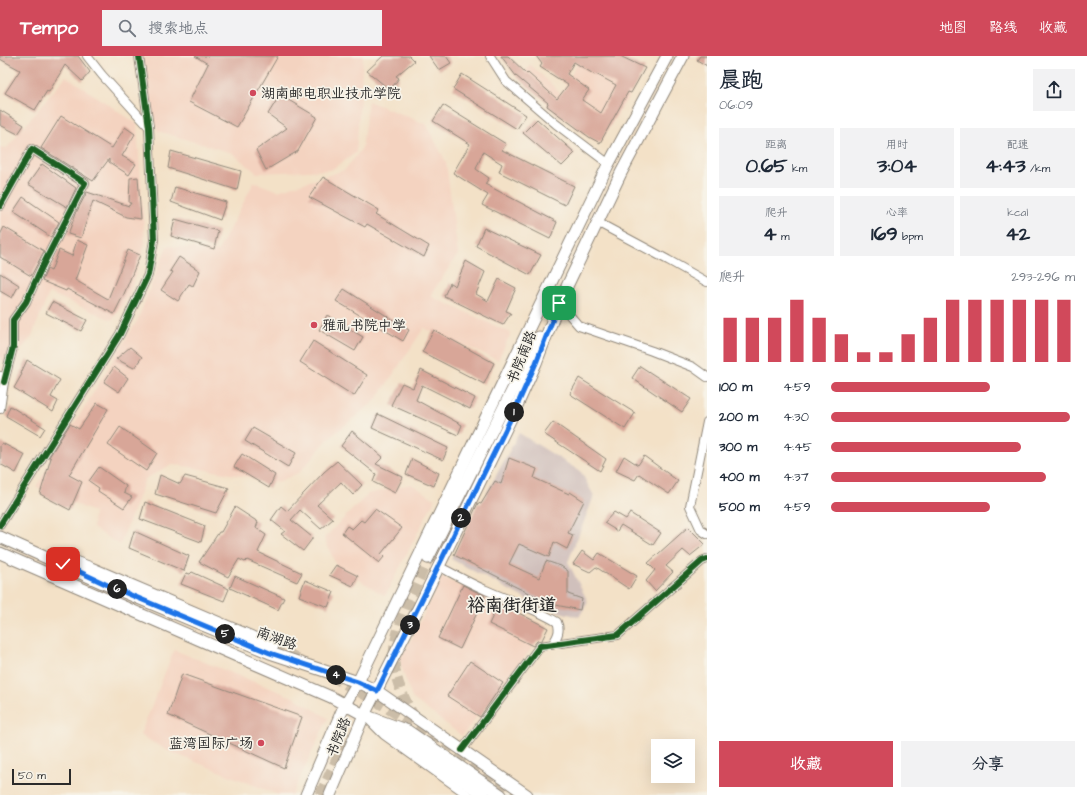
<!DOCTYPE html>
<html lang="zh">
<head>
<meta charset="utf-8">
<style>
  body { margin:0; font-family:"Architects Daughter","LXGW WenKai TC",sans-serif; background:#f2f2f3; color:#1f2937; height:100vh; display:flex; flex-direction:column; font-size:15px; white-space:nowrap }
  * { box-sizing:border-box; margin:0 }
  p { font-size:13px; color:#747a83 }
  .icon { flex:none; width:22px; height:22px; fill:none; stroke:currentColor; stroke-width:2; stroke-linecap:round; stroke-linejoin:round }
  .map { position:relative; flex:1; overflow:hidden }
  .side { display:flex; flex-direction:column; background:#fff; width:380px }
  .side>* { flex:none }
  .controls { position:absolute; left:651px; top:683px; display:grid; gap:8px }
  .controls a { display:grid; place-items:center; width:44px; height:44px; border-radius:0px; background:#fff; box-shadow:0 4px 16px #0002; font-size:20px }
  .scale { position:absolute; left:12px; bottom:10px; width:59px; box-sizing:border-box; padding-left:4px; border:2px solid #2b2b2b; border-top:0; font-size:11px; line-height:14px; white-space:nowrap; color:#2b2b2b; -webkit-text-stroke:3px #f7f3e8; paint-order:stroke }
  .pin { position:absolute; display:grid; place-items:center; width:34px; height:34px; color:#fff; margin:-17px; border-radius:8px; box-shadow:0 2px 6px #0006 }
  .km { position:absolute; width:20px; height:20px; margin:-10px; border-radius:50%; background:#222; color:#fff; font-size:11px; line-height:20px; text-align:center }
  .round { display:grid; place-items:center; flex:none; width:42px; height:42px; border-radius:0px; background:#f2f2f3 }
  .headline { display:flex; align-items:center; justify-content:space-between; height:68px; padding:0 12px }
  h1 { font-size:22px; font-weight:800; line-height:30px }
  .stats { display:grid; grid-template-columns:repeat(3,1fr); gap:6px; height:68px; padding:4px 12px }
  .stats div { display:grid; align-content:center; border-radius:0px; background:#f2f2f3; text-align:center }
  .stats b { font-size:20px; font-weight:800 }
  .stats small { font-size:11px; font-weight:400 }
  .stats p { font-size:11px }
  .chart { height:112px; padding:8px 12px }
  .chart p { display:flex; justify-content:space-between }
  .chart svg { width:100%; height:72px; margin-top:4px; stroke:#d1495b; stroke-width:6 }
  .action { display:flex; gap:8px; margin-top:auto; padding:8px 12px }
  .action a { flex:1; height:46px; border-radius:0px; background:#d1495b; color:#fff; font-size:16px; font-weight:800; line-height:46px; text-align:center }
  .action a+a { background:#f2f2f3; color:#1f2937 }
  ul { padding:0 12px; list-style:none; font-size:13px }
  li { display:grid; grid-template-columns:64px 48px 1fr; align-items:center; height:30px }
  li i { height:10px; border-radius:5px; background:#d1495b }
  header { display:flex; align-items:center; gap:24px; box-sizing:border-box; height:56px; padding:0 20px; background:#d1495b; color:#fff }
  header strong { font-size:19px }
  nav { display:flex; gap:22px; margin-inline-start:auto; font-size:14px }
  .search { width:280px; height:36px; background:#f2f2f3; display:flex; align-items:center; gap:10px; box-sizing:border-box; padding:0 14px; border-radius:0px; color:#747a83; font-size:15px }
  main { display:flex; flex:1; min-height:0 }
  .map>svg:first-child { display:block }
  .built { fill:#f4d3c0 }
  .industrial { fill:#d0c0bc }
  .building { fill:#d8a698; fill-rule:evenodd }
  .lines { fill:none; stroke-linecap:round; stroke-linejoin:round }
  .major-tunnel { stroke:#cbbda8; stroke-width:11; stroke-dasharray:11 5.5; stroke-linecap:butt }
  .minor-casing { stroke:#8f8679; stroke-width:10 }
  .major-casing { stroke:#8f8679; stroke-width:13 }
  .minor { stroke:#fff; stroke-width:8 }
  .major { stroke:#fff; stroke-width:11 }
  .cycleway-casing { stroke:#f7f3e8; stroke-width:8 }
  .cycleway { stroke:#1b5e20; stroke-width:6 }
  .route-casing { stroke:#fff; stroke-width:8 }
  .route { stroke:#1a73e8; stroke-width:5 }
  .poi-dot { fill:#d1495b; stroke:#f7f3e8; stroke-width:1.5 }
  .labels { text-anchor:middle; stroke-width:3.5; stroke-linejoin:round; paint-order:stroke }
  .poi-label { font-size:14px; fill:#2b2b2b; stroke:#f7f3e8; text-anchor:start }
  .street-label { font-size:14px; fill:#2b2b2b; stroke:#f7f3e8 }
  .district-label { font-size:18px; font-weight:bold; fill:#2b2b2b; stroke:#f7f3e8 }
</style>
</head>
<body>
<header>
<strong>Tempo</strong>
<div class="search"><svg class="icon" aria-label="search" viewBox="0 0 24 24"><circle cx="10" cy="10" r="6"/><path d="M15 15l6 6"/></svg>搜索地点</div>
<nav><a>地图</a><a>路线</a><a>收藏</a></nav>
</header>
<main>
<div class="map">
<svg width="707" height="739" viewBox="0 0 707 739">
  <rect width="100%" height="100%" fill="#f7f3e8"/>
  <filter id="ink" filterUnits="userSpaceOnUse"><feTurbulence type="fractalNoise" baseFrequency=".025" numOctaves="2"/><feDisplacementMap in="SourceGraphic" scale="8" xChannelSelector="R" yChannelSelector="G"/><feConvolveMatrix kernelMatrix="1 2 1 2 8 2 1 2 1" color-interpolation-filters="sRGB"/></filter>
  <filter id="wash" filterUnits="userSpaceOnUse"><feTurbulence type="fractalNoise" baseFrequency=".012" numOctaves="4" result="noise"/><feDisplacementMap in="SourceGraphic" scale="16" xChannelSelector="R" yChannelSelector="G"/><feGaussianBlur stdDeviation="0.9" result="paint"/><feColorMatrix in="noise" values="0 0 0 0 0 0 0 0 0 0 0 0 0 0 0 0 0 1.4 0 .05"/><feComposite in="paint" operator="in"/></filter>
  <g filter="url(#wash)">
    <rect width="100%" height="100%" fill="#f3e1c7"/>
    <g class="built">
      <polygon points="133,0 363,0 356,97 331,114 257,117 232,97 158,75"/>
      <polygon points="530,8 561,38 577,8 631,37 600,87 521,24"/>
      <polygon points="66,20 137,68 145,188 129,240 112,264 49,237 31,282 16,299 0,306 0,91 7,92"/>
      <polygon points="368,45 426,68 446,106 458,198 430,240 511,277 498,304 424,272 376,344 329,382 300,416 278,426 172,408 145,423 120,489 93,472 94,456 36,431 137,265 167,190 218,195 254,126 278,135 345,114 362,92"/>
      <polygon points="411,428 435,443 385,540 336,509 324,482 368,438"/>
      <polygon points="442,521 548,572 462,680 412,642 399,604 411,584"/>
      <polygon points="174,594 295,642 328,662 292,739 279,739 168,695 140,679"/>
    </g>
    <polygon class="industrial" points="519,377 581,416 594,440 568,506 588,546 579,561 541,551 451,503"/>
    <g id="blocks">
      <g class="building">
        <polygon points="0,0 78,0 90,16 82,25 65,9 49,36 47,35 35,54 5,37 20,14 0,3"/>
        <polygon points="195,0 278,0 237,71 189,46 208,8"/>
        <polygon points="383,0 409,0 414,5 396,20 399,22 390,34 367,15"/>
        <polygon points="429,0 446,0 451,7 439,14"/>
        <path d="M501,0H508L527,18L528,17L557,43L568,29L540,11L542,8L536,0H620L645,12L631,37L628,36L600,87L589,81L547,50L548,47L516,20ZM574,6L595,19L596,18L616,29L601,57L582,44L589,34L567,18Z"/>
        <polygon points="700,0 707,0 707,10 697,4"/>
        <polygon points="462,18 526,59 517,73 453,33"/>
        <polygon points="280,39 317,61 298,95 266,114 256,94 287,72 268,58"/>
        <polygon points="443,49 506,88 502,94 574,130 565,149 499,116 502,108 483,96 476,113 489,122 485,128 557,166 550,183 482,149 488,139 453,117 470,88 433,65"/>
        <polygon points="0,54 24,69 18,78 0,69"/>
        <polygon points="61,60 112,92 125,71 135,78 122,100 136,108 129,119 109,106 109,103 93,125 41,92"/>
        <polygon points="537,63 575,97 562,110 523,77"/>
        <polygon points="171,95 241,115 237,134 168,112"/>
        <polygon points="42,108 76,132 67,151 28,128"/>
        <polygon points="138,121 141,163 126,161 93,145 81,182 68,178 76,157 87,136 129,150 131,147 129,147 130,122"/>
        <polygon points="323,121 379,154 376,158 429,190 424,201 367,168 365,171 309,141"/>
        <polygon points="175,131 226,146 220,164 171,146"/>
        <polygon points="23,141 59,166 51,181 13,156"/>
        <polygon points="175,163 218,175 214,193 171,180"/>
        <polygon points="4,171 44,195 31,220 0,201 0,179"/>
        <polygon points="484,172 541,199 530,219 476,190"/>
        <polygon points="77,184 88,189 75,224 108,243 128,194 140,199 124,238 114,258 67,233 66,235 42,225 47,213 51,215 59,194 72,200"/>
        <polygon points="179,201 200,215 193,230 189,228 178,245 161,234 173,216 170,215"/>
        <polygon points="466,205 485,216 476,238 488,245 499,223 516,232 506,255 511,257 503,269 444,240 450,227 455,230"/>
        <polygon points="0,217 19,229 12,242 0,235"/>
        <polygon points="344,233 409,274 403,285 336,245"/>
        <polygon points="52,246 87,264 81,275 46,257"/>
        <polygon points="327,259 363,281 355,295 319,274"/>
        <polygon points="434,274 494,307 484,328 422,296"/>
        <polygon points="313,285 367,319 354,340 300,306"/>
        <polygon points="130,291 142,301 134,312 116,303"/>
        <polygon points="27,304 60,324 51,341 58,345 53,356 14,332 22,318 21,317"/>
        <polygon points="640,310 691,343 682,356 632,322"/>
        <polygon points="114,311 128,322 119,336 104,326"/>
        <polygon points="421,314 475,342 470,353 422,329 416,344 462,369 458,379 391,349 402,327 413,332"/>
        <polygon points="579,322 635,357 625,373 570,338"/>
        <polygon points="97,347 108,353 69,419 82,426 70,454 40,438 51,402 49,401 70,368 79,373"/>
        <polygon points="10,350 45,372 40,380 6,360"/>
        <polygon points="378,358 448,392 443,404 372,372"/>
        <polygon points="553,366 606,403 600,415 544,378"/>
        <polygon points="120,371 157,397 146,415 108,389"/>
        <polygon points="253,372 296,397 288,411 245,385"/>
        <polygon points="352,375 383,401 376,408 403,421 395,437 373,426 376,418 341,390"/>
        <polygon points="2,387 25,399 16,417 0,408 0,390"/>
        <polygon points="242,398 275,419 269,432 234,411"/>
        <polygon points="624,400 638,409 644,400 678,425 669,438 639,418 635,424 616,415"/>
        <polygon points="509,402 537,413 534,422 569,438 570,436 584,445 568,477 573,479 567,493 554,486 549,501 519,488 509,508 539,522 546,505 561,510 568,515 568,538 582,543 580,554 551,548 510,528 510,527 454,499 478,447 481,448 495,425 501,428"/>
        <polygon points="412,403 439,417 434,430 406,418"/>
        <polygon points="337,405 362,429 353,439 341,426 317,449 333,463 321,473 300,454 291,464 312,481 312,483 303,495 281,478 285,475 271,464 281,450 287,455 324,416"/>
        <polygon points="99,411 126,430 124,437 132,441 124,452 98,435 99,432 89,425"/>
        <polygon points="160,419 180,428 185,420 229,432 216,457 155,438"/>
        <polygon points="145,446 205,470 201,486 140,463"/>
        <polygon points="235,451 258,466 256,472 266,479 258,496 302,517 297,526 247,504 245,506 239,503 228,521 199,506 219,476 221,476"/>
        <polygon points="375,453 402,472 381,498 384,501 379,507 342,477 347,470 352,473 361,464 364,466"/>
        <polygon points="614,456 626,463 630,457 661,477 653,489 621,469 617,475 604,467"/>
        <polygon points="688,471 705,488 690,500 683,494 666,510 673,516 655,535 646,525 655,514 648,507"/>
        <polygon points="134,475 189,500 184,515 129,492"/>
        <polygon points="582,495 594,504 599,497 637,520 629,533 596,511 590,516 573,508"/>
        <polygon points="336,509 358,520 353,530 329,519"/>
        <polygon points="192,516 229,533 224,545 181,528 186,517 190,518"/>
        <polygon points="235,520 284,542 278,554 230,532"/>
        <polygon points="305,524 334,536 328,551 299,540"/>
        <polygon points="463,529 485,540 460,593 438,582"/>
        <polygon points="499,547 548,572 542,584 537,585 533,590 489,568"/>
        <polygon points="470,605 503,627 480,661 447,640"/>
        <polygon points="182,618 302,661 284,712 168,659"/>
      </g>
    </g>
  </g>
  <g filter="url(#ink)">
    <use href="#blocks" fill-opacity="0" stroke="#8f8679" stroke-width="1"/>
    <g class="lines">
      <g class="major-tunnel">
        <polyline points="273,590 298,603"/>
        <polyline points="331,620 375,644 419,672 515,739"/>
        <path d="M415,663C405,644 394,624 394,603C393,572 416,531 428,502"/>
        <polyline points="320,739 339,699 352,679"/>
      </g>
      <defs>
        <g id="minor">
          <polyline points="87,0 102,19 149,71"/>
          <polyline points="490,0 506,25 556,68 609,108"/>
          <polyline points="0,150 32,93 85,127 41,213 26,246 13,264 13,291 4,326"/>
          <polyline points="597,166 668,204 707,226"/>
          <polyline points="559,247 579,270 652,295 693,311 707,321"/>
          <polyline points="0,320 4,326 0,353"/>
          <polyline points="707,366 690,450 701,474 707,478"/>
          <polyline points="0,469 120,278 148,219 154,184 149,71 139,0"/>
          <path d="M438,510C454,518 469,527 486,534C510,545 534,552 557,566C561,575 557,581 552,589"/>
          <polyline points="366,661 384,679 468,739"/>
          <polyline points="462,694 540,590 618,579 702,505 707,503"/>
        </g>
        <g id="major">
          <polyline points="0,481 114,532 270,597 358,626 377,635 527,739"/>
          <polyline points="0,497 331,641 364,659 408,675 501,739"/>
          <polyline points="428,502 539,281"/>
          <polyline points="67,503 91,512 273,590"/>
          <polyline points="381,670 414,691 484,739"/>
          <polyline points="306,739 345,648 358,626 607,111 667,0"/>
          <polyline points="330,739 364,659 419,551 515,354 536,307 559,247 621,117 683,0"/>
        </g>
      </defs>
      <use href="#minor" class="minor-casing"/>
      <use href="#major" class="major-casing"/>
      <use href="#minor" class="minor"/>
      <use href="#major" class="major"/>
      <defs>
        <g id="cycleway">
          <polyline points="0,150 32,93 85,127 41,213 26,246 13,264 13,291 4,326"/>
          <polyline points="0,469 120,278 148,219 154,184 149,71 139,0"/>
          <polyline points="462,694 540,590 618,579 702,505 707,503"/>
        </g>
      </defs>
      <use href="#cycleway" class="cycleway-casing"/>
      <use href="#cycleway" class="cycleway"/>
    </g>
  </g>
  <g class="lines" filter="url(#ink)">
    <defs>
      <polyline id="route" points="63,508 114,532 270,597 358,626 377,635 515,354 536,307 559,247"/>
    </defs>
    <use href="#route" class="route-casing"/>
    <use href="#route" class="route"/>
  </g>
  <g class="poi-dot">
    <circle cx="253" cy="37" r="4"/>
    <circle cx="314" cy="269" r="4"/>
    <circle cx="261" cy="687" r="4"/>
  </g>
  <g class="labels">
    <g class="poi-label">
      <text x="261" y="42">湖南邮电职业技术学院</text>
      <text x="322" y="274">雅礼书院中学</text>
      <text x="253" y="692" text-anchor="end">蓝湾国际广场</text>
    </g>
    <g class="street-label">
      <text transform="translate(521 301) rotate(-68)" y="5">书院南路</text>
      <text transform="translate(277 582) rotate(20)" y="5">南湖路</text>
      <text transform="translate(338 681) rotate(-68)" y="5">书院路</text>
    </g>
    <g class="district-label">
      <text x="512" y="555">裕南街街道</text>
    </g>
  </g>
</svg>
<div class="controls">
<a><svg class="icon" aria-label="layers" viewBox="0 0 24 24"><path d="M12 4l9 5-9 5-9-5zM3 14l9 5 9-5"/></svg></a>
</div>
<div class="scale">50 m</div>
<div class="pin" style="left:559px;top:247px;background:#1e9e55"><svg class="icon" aria-label="arrive" viewBox="0 0 24 24"><path d="M6 21V4h12l-3 4 3 4H6"/></svg></div>
<div class="pin" style="left:63px;top:508px;background:#d93025"><svg class="icon" aria-label="check" viewBox="0 0 24 24"><path d="M5 12l5 5 9-10"/></svg></div>
<b class="km" style="left:514px;top:356px">1</b>
<b class="km" style="left:461px;top:462px">2</b>
<b class="km" style="left:410px;top:569px">3</b>
<b class="km" style="left:336px;top:619px">4</b>
<b class="km" style="left:225px;top:578px">5</b>
<b class="km" style="left:117px;top:533px">6</b>
</div>
<section class="side">
<div class="headline"><div><h1>晨跑</h1><p>06:09</p></div><a class="round"><svg class="icon" aria-label="share" viewBox="0 0 24 24"><path d="M12 15V3M7 8l5-5 5 5M5 13v7h14v-7"/></svg></a></div>
<div class="stats">
<div><p>距离</p><b>0.65<small> km</small></b></div>
<div><p>用时</p><b>3:04</b></div>
<div><p>配速</p><b>4:43<small> /km</small></b></div>
</div>
<div class="stats">
<div><p>爬升</p><b>4<small> m</small></b></div>
<div><p>心率</p><b>169<small> bpm</small></b></div>
<div><p>kcal</p><b>42</b></div>
</div>
<div class="chart"><p><span>爬升</span>293–296 m</p>
<svg viewBox="0 0 160 44" preserveAspectRatio="none"><path d="M5 44V17M15 44V17M25 44V17M35 44V6M45 44V17M55 44V27M65 44V38M75 44V38M85 44V27M95 44V17M105 44V6M115 44V6M125 44V6M135 44V6M145 44V6M155 44V6"/></svg>
</div>
<ul>
<li><b>100 m</b>4:59<i style="width:65%"></i></li>
<li><b>200 m</b>4:30<i style="width:98%"></i></li>
<li><b>300 m</b>4:45<i style="width:78%"></i></li>
<li><b>400 m</b>4:37<i style="width:88%"></i></li>
<li><b>500 m</b>4:59<i style="width:65%"></i></li>
</ul>
<div class="action"><a>收藏</a><a>分享</a></div>
</section>
</main>
</body>
</html>
